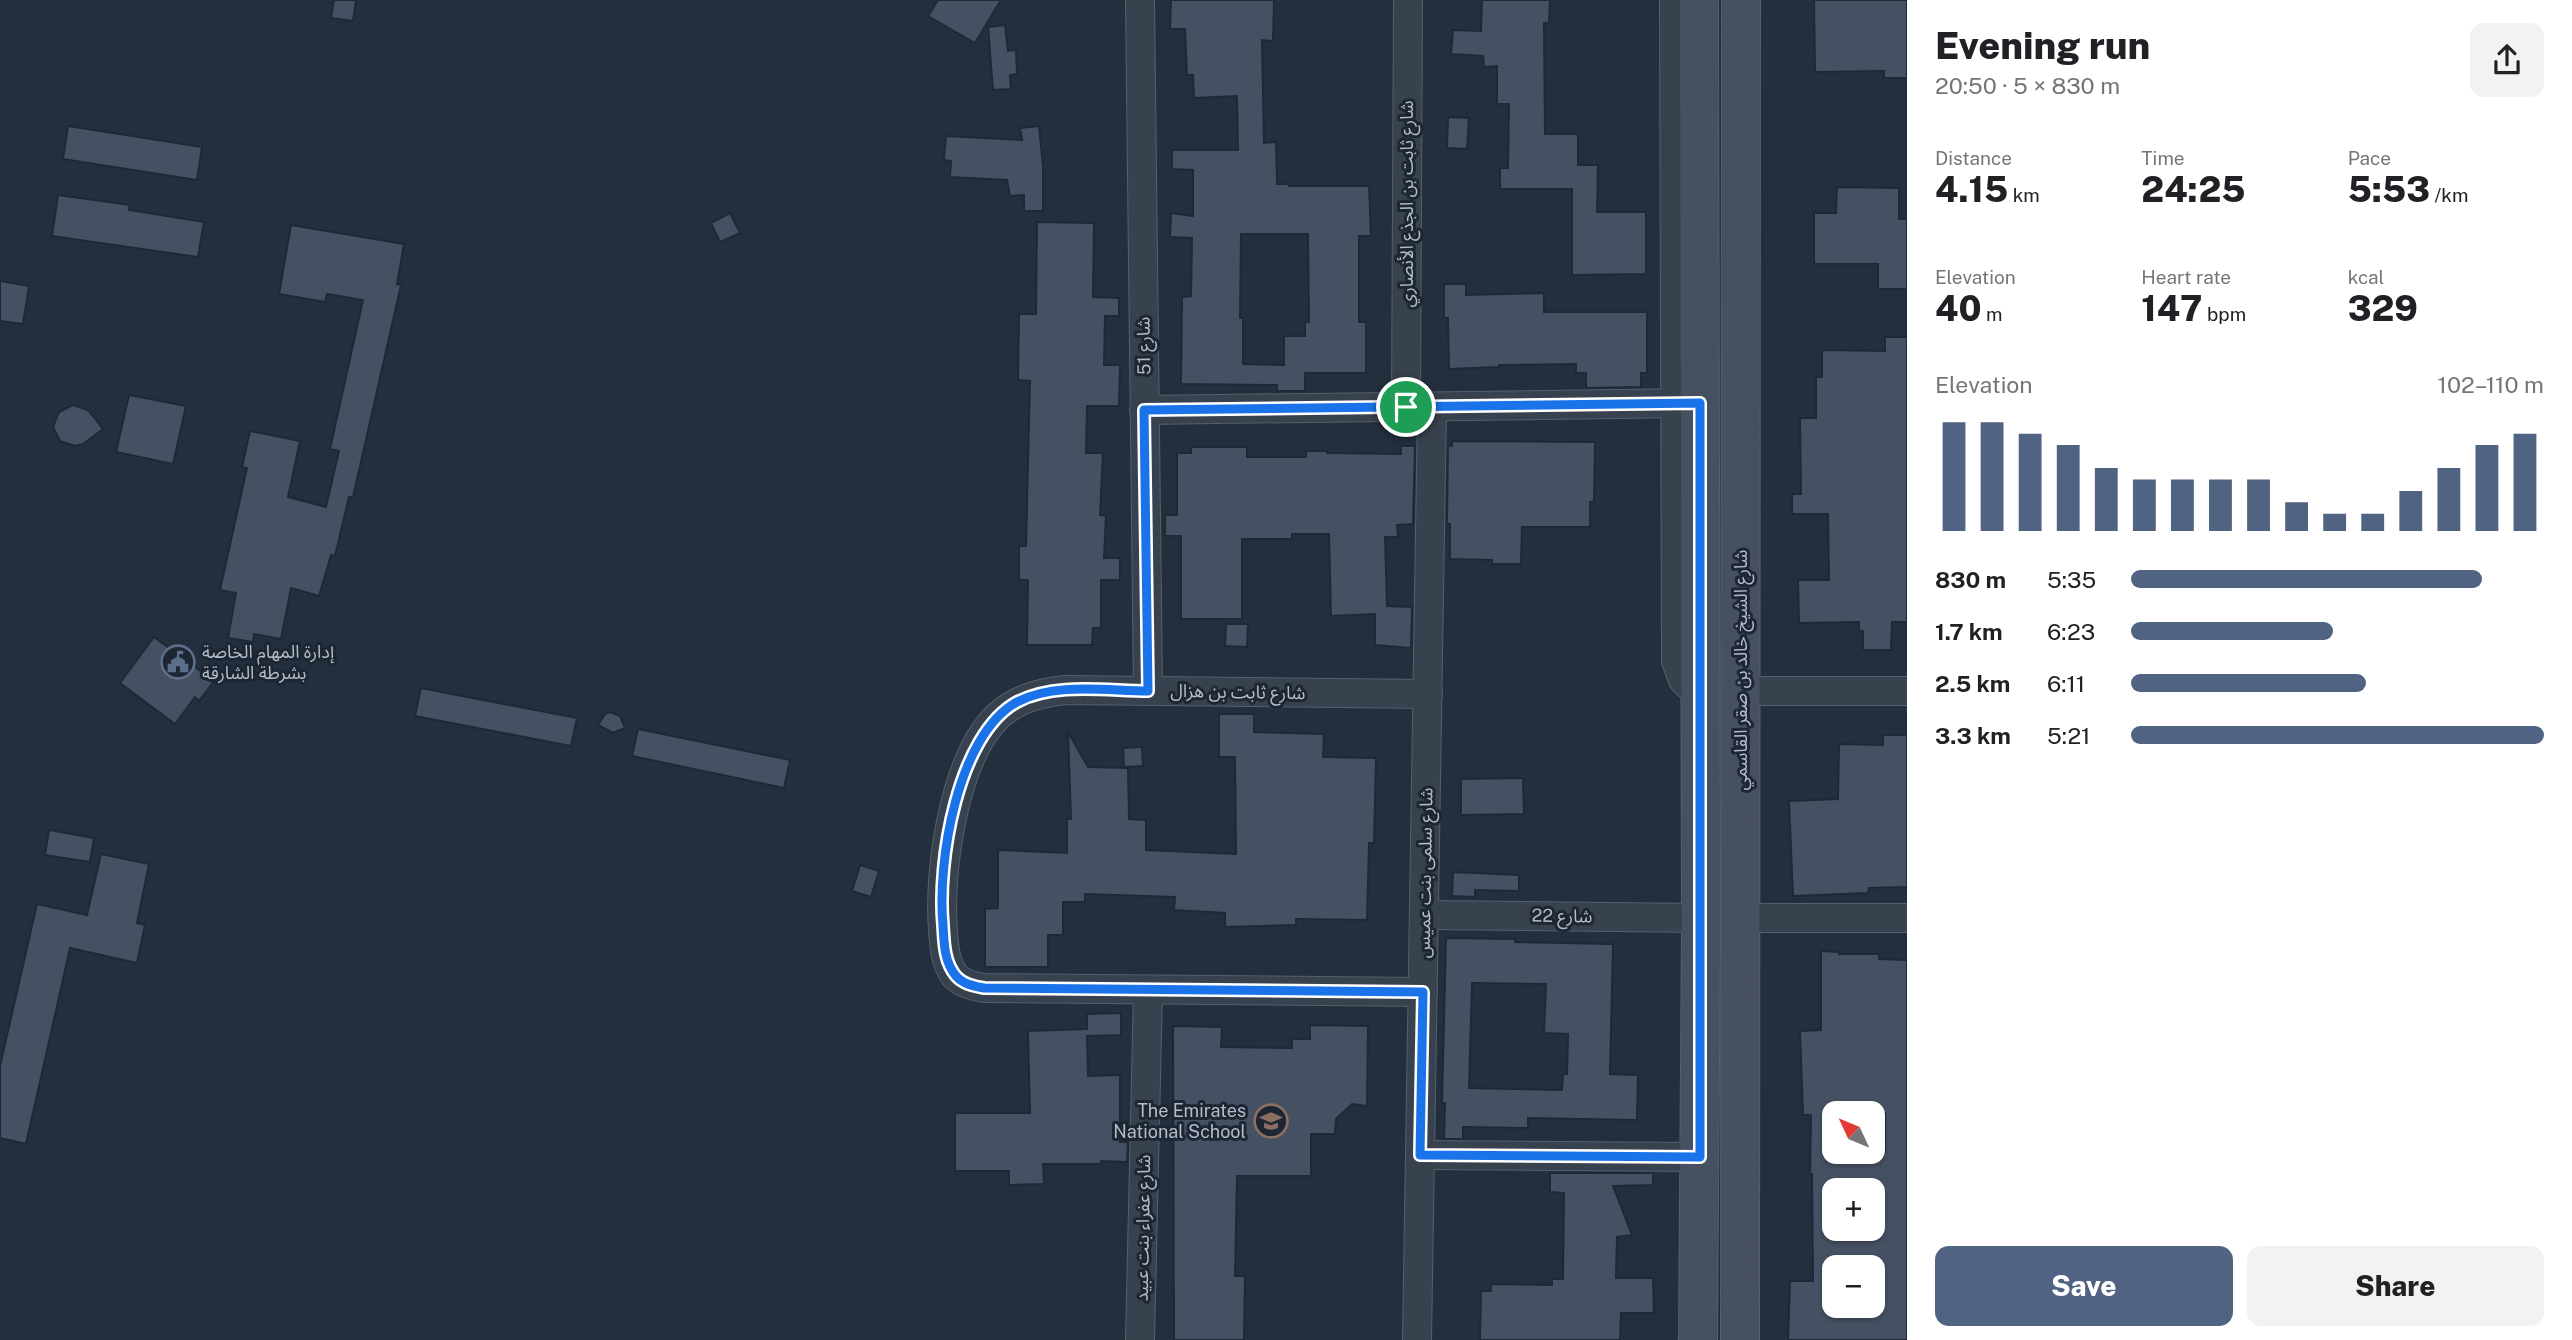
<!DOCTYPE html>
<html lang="en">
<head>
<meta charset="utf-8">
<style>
  body { margin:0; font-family:"Public Sans","Noto Sans Arabic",sans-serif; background:#f2f2f2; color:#202124; height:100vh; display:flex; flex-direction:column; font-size:26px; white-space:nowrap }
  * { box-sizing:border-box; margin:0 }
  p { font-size:23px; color:#757577 }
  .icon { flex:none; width:38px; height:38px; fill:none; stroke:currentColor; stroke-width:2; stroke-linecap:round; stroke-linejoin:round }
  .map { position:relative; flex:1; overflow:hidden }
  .drawer { display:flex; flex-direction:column; background:#fff; width:665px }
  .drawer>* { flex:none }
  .needle { width:46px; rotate:314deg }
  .tools { position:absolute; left:1822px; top:1101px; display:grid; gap:14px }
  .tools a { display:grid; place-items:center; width:63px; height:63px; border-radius:14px; background:#fff; box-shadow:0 2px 5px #0004; font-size:35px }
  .pin { position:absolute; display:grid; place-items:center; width:60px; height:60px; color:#fff; margin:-30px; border:4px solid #fff; border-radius:50%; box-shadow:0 2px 7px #0007 }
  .round { display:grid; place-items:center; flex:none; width:74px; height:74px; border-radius:14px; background:#f2f2f2 }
  .headline { display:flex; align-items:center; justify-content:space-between; height:119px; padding:0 28px }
  h1 { font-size:38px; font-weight:800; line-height:52px }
  .metrics { display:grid; grid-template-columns:repeat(3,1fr); gap:10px; height:119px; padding:7px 28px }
  .metrics div { display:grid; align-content:center }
  .metrics b { font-size:35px; font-weight:800 }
  .metrics small { font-size:19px; font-weight:400 }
  .metrics p { font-size:19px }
  .chart { height:196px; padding:14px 28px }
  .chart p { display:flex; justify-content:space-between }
  .chart svg { width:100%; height:126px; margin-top:7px; stroke:#506383; stroke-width:6 }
  .primary-button { display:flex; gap:14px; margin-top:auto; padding:14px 28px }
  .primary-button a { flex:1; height:80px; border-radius:14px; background:#506383; color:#fff; font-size:28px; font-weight:800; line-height:80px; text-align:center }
  .primary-button a+a { background:#f2f2f2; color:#202124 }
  ul { padding:0 28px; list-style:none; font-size:23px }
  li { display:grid; grid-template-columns:112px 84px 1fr; align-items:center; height:52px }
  li i { height:18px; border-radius:9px; background:#506383 }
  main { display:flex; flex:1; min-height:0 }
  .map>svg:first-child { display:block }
  .building { fill:#455162; stroke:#1f2835; stroke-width:2; fill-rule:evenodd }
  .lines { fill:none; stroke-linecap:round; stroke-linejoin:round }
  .minor-casing { stroke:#565f6c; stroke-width:30 }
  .secondary-casing { stroke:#565f6c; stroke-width:40 }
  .minor { stroke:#38414e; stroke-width:28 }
  .secondary { stroke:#465061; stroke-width:38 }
  .route-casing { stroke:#fff; stroke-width:14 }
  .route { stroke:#1a73e8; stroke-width:9 }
  .labels { text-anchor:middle; stroke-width:6; stroke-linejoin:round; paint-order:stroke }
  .street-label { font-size:18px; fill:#b4bcc9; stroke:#1d2633 }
  .poi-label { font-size:18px; fill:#b4bcc9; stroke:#1d2633; text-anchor:start }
</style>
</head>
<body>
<main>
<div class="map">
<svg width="1907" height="1340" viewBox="0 0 1907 1340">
  <rect width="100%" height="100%" fill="#242f3e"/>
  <g class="building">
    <polygon points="334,0 356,0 353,21 331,18"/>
    <polygon points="938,0 1001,0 975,43 928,16"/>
    <path d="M1171,0H1274L1273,41L1262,40L1264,143L1276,142L1277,184H1289V186H1369L1371,236H1359V322H1366V373H1305V391H1277V385L1181,384L1182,297L1191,296L1192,238L1170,237L1171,213L1193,216V170L1172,169V150H1238L1237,96L1194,98L1193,75H1187L1185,29H1170ZM1241,234H1308L1309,322H1305V336H1284V365L1243,364V318H1240Z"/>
    <polygon points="1482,0 1550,0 1549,23 1544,23 1545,134 1578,134 1578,165 1598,165 1597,212 1646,212 1646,274 1572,275 1572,189 1500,189 1500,168 1508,168 1509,104 1497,104 1497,66 1484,67 1483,56 1451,54 1453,30 1481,31"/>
    <polygon points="1814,0 1907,0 1907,78 1884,78 1884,71 1815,72"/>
    <polygon points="1005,25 1008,51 1016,50 1017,74 1010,75 1011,89 993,90 988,27"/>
    <polygon points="1448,117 1469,118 1467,149 1447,148"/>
    <polygon points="68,126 202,147 197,180 63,159"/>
    <polygon points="1039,126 1043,166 1043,211 1024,211 1024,195 1010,196 1007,180 950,177 951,161 944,160 946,136 1022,140 1020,128"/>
    <polygon points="1837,187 1899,188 1899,219 1907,219 1907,289 1878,289 1878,264 1814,264 1814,213 1836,213"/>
    <polygon points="58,195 130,205 129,210 204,222 198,257 52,236"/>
    <polygon points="730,213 740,233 720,242 711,223"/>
    <polygon points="1037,222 1094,223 1093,297 1119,298 1119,316 1105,316 1104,365 1120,365 1119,406 1087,406 1086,453 1103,453 1100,515 1106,516 1104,558 1120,558 1120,580 1101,580 1101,628 1093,628 1092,645 1027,645 1028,580 1019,580 1019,546 1026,546 1030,381 1018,380 1019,314 1036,314"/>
    <polygon points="291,225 404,244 397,284 401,285 353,497 349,497 335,556 331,555 319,596 291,588 281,639 254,634 253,642 228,638 236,593 220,590 247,468 242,467 250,431 300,441 288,497 326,507 339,451 330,449 363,300 327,294 325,302 279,294"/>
    <polygon points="0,281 29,286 23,324 0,321"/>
    <polygon points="1444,284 1466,284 1466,295 1544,293 1544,312 1647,312 1647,373 1641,373 1641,387 1586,388 1586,373 1576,373 1576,364 1499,365 1499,367 1449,369 1448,318 1444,318"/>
    <polygon points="1885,337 1907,337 1907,622 1892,622 1891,650 1863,650 1863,631 1859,631 1859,622 1799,623 1798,580 1829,580 1828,514 1792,514 1792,494 1801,494 1800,418 1816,418 1816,377 1822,377 1822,350 1885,351"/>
    <polygon points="129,395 186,406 173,464 116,452"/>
    <polygon points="73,405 88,410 103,429 83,444 75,446 60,441 53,427 59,412"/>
    <polygon points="1452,441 1595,442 1594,502 1590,502 1590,527 1522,527 1521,564 1492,564 1492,560 1450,559 1450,524 1447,524 1448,446 1452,446"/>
    <polygon points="1401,446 1415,446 1413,524 1397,525 1398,537 1385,537 1387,606 1412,607 1411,648 1375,645 1375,614 1331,616 1329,534 1292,534 1292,539 1242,539 1242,619 1181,619 1181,536 1165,536 1165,515 1177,515 1177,453 1191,453 1191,447 1247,447 1247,457 1306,457 1306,451 1327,451 1327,453 1401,454"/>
    <polygon points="1226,624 1248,624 1247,647 1225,646"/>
    <polygon points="154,637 214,681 199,701 195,697 175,724 120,683"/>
    <polygon points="421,688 577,718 571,746 415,716"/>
    <polygon points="610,712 620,716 625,728 613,733 598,725 605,714"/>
    <polygon points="1219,714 1254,714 1254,732 1324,734 1323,757 1376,758 1374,843 1369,843 1367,920 1296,919 1296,925 1225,927 1225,913 1174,910 1175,897 1085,894 1085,902 1063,902 1063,935 1048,935 1048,967 985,967 985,909 998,908 998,850 1067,853 1067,819 1071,819 1068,732 1088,767 1128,768 1129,819 1146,820 1146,850 1236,854 1235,757 1219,757"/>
    <polygon points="638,729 790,760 784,788 632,756"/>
    <polygon points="1883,735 1907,735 1907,887 1869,888 1868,893 1793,896 1789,801 1838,799 1839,744 1883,745"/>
    <polygon points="1142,747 1143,766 1124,767 1123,748"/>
    <polygon points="1523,778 1524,814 1461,815 1461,779"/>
    <polygon points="49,830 94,838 90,862 45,855"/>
    <polygon points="101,854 149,864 137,923 145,925 137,963 70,948 26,1144 0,1138 0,1066 37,904 87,915"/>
    <polygon points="860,865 879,871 871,897 852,891"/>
    <polygon points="1453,872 1519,875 1519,891 1475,890 1475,897 1452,896"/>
    <path d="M1446,938L1515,939V942L1613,944L1610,1074L1638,1075L1637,1120L1528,1118V1128L1463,1127V1139H1444L1445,1103H1442ZM1472,983L1546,984L1544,1033L1568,1034L1567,1074H1563L1562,1090L1469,1088Z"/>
    <path d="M1821,951L1839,952V954H1879V959L1907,960V1340H1788L1790,1281H1813L1812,1174H1810L1811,1115H1803L1800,1031L1821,1030ZM1834,1113H1885V1152H1834ZM1834,1190H1875V1228H1834ZM1834,1267H1872V1306H1834Z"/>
    <polygon points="1121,1013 1121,1035 1087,1036 1088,1076 1120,1075 1120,1142 1128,1142 1127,1162 1101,1161 1101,1164 1043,1164 1044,1184 1009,1185 1009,1171 955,1171 955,1113 1030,1113 1028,1031 1087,1029 1087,1014"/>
    <polygon points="1310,1025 1368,1026 1367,1106 1352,1104 1336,1119 1335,1134 1311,1134 1311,1176 1237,1176 1235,1276 1245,1276 1244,1340 1174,1340 1173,1026 1222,1027 1221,1047 1292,1048 1292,1039 1310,1039"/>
    <polygon points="1550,1173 1653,1173 1653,1185 1613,1186 1632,1235 1617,1237 1616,1278 1653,1278 1654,1313 1621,1313 1620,1340 1480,1340 1481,1291 1491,1291 1491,1284 1552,1285 1552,1279 1563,1279 1564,1193 1550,1192"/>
  </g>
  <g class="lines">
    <defs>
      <g id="minor">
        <polyline points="1140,0 1148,691"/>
        <polyline points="1674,0 1676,661 1683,680 1701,697"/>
        <polyline points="1406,407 1408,0"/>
        <polyline points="1144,410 1694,403"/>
        <polyline points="1741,691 1907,691"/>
        <polyline points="1424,915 1701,918"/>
        <polyline points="1741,918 1907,918"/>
        <path d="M1423,992L984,988C973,986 963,984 955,976C945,963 944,946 943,930C938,872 954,759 997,717C1016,699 1039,693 1065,690L1428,694"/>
        <polyline points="1420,1155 1700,1157"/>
        <polyline points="1140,1340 1148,990"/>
        <polyline points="1417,1340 1432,407"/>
      </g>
      <g id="secondary">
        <polyline points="1698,1340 1701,928 1699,0"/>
        <polyline points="1740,1340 1741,0"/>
      </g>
    </defs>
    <use href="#minor" class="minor-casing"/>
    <use href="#secondary" class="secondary-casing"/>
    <use href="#minor" class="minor"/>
    <use href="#secondary" class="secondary"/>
  </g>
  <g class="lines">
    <defs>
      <path id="route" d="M1700,403V1157L1420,1155L1423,992L984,988C973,986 963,984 956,976C944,962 944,942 943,925C937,863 957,735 1017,702C1055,682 1107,691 1148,691L1144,410Z"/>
    </defs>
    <use href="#route" class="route-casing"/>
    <use href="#route" class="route"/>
  </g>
  <defs>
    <symbol id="civic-ring" viewBox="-11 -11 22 22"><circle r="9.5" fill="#1d2633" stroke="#5c6f8a" stroke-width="1.5"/><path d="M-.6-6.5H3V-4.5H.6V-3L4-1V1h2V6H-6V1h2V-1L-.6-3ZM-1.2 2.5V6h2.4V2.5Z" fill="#5c6f8a"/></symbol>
    <symbol id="school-ring" viewBox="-11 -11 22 22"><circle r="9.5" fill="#1d2633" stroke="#8d6e63" stroke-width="1.5"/><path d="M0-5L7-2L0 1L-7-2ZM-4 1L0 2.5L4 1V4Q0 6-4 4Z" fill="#8d6e63"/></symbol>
  </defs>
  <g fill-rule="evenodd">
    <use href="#civic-ring" x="159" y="643" width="38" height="38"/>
    <use href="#school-ring" x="1252" y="1102" width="38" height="38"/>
  </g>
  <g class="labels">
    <g class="street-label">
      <text transform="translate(1407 204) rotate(-90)" y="6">شارع ثابت بن الجذع الأنصاري</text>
      <text transform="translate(1144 346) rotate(-91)" y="6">شارع 51</text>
      <text transform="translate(1741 670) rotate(-90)" y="6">شارع الشيخ خالد بن صقر القاسمي</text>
      <text transform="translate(1238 692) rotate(1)" y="6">شارع ثابت بن هزال</text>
      <text transform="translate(1425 873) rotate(-89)" y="6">شارع سلمى بنت عميس</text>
      <text transform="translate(1562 916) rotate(1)" y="6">شارع 22</text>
      <text transform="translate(1143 1228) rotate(-89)" y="6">شارع عفراء بنت عبيد</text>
    </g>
    <g class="poi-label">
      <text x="202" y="658">إدارة المهام الخاصة<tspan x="202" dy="21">بشرطة الشارقة</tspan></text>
      <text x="1246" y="1117" text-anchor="end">The Emirates<tspan x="1246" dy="21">National School</tspan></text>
    </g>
  </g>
</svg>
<div class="tools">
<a><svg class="needle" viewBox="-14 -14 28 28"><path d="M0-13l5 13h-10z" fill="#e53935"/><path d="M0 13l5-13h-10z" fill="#757577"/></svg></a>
<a>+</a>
<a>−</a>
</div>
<div class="pin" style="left:1406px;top:407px;background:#1e9e55"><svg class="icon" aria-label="arrive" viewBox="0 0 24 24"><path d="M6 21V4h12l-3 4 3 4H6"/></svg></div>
</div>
<section class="drawer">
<div class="headline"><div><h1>Evening run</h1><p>20:50 · 5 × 830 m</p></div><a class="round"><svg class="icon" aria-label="share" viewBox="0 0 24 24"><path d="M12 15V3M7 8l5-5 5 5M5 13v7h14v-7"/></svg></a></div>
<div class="metrics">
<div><p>Distance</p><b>4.15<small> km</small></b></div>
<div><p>Time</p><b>24:25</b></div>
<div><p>Pace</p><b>5:53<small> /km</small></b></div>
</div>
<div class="metrics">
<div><p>Elevation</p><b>40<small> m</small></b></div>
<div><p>Heart rate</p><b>147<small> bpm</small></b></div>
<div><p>kcal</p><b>329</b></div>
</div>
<div class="chart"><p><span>Elevation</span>102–110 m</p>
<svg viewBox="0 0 160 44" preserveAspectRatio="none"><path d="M5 44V6M15 44V6M25 44V10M35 44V14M45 44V22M55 44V26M65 44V26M75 44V26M85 44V26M95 44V34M105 44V38M115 44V38M125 44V30M135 44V22M145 44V14M155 44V10"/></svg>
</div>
<ul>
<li><b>830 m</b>5:35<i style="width:85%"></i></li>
<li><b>1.7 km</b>6:23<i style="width:49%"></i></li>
<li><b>2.5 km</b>6:11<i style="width:57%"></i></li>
<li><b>3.3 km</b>5:21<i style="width:100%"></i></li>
</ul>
<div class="primary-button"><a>Save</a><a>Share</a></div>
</section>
</main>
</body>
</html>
